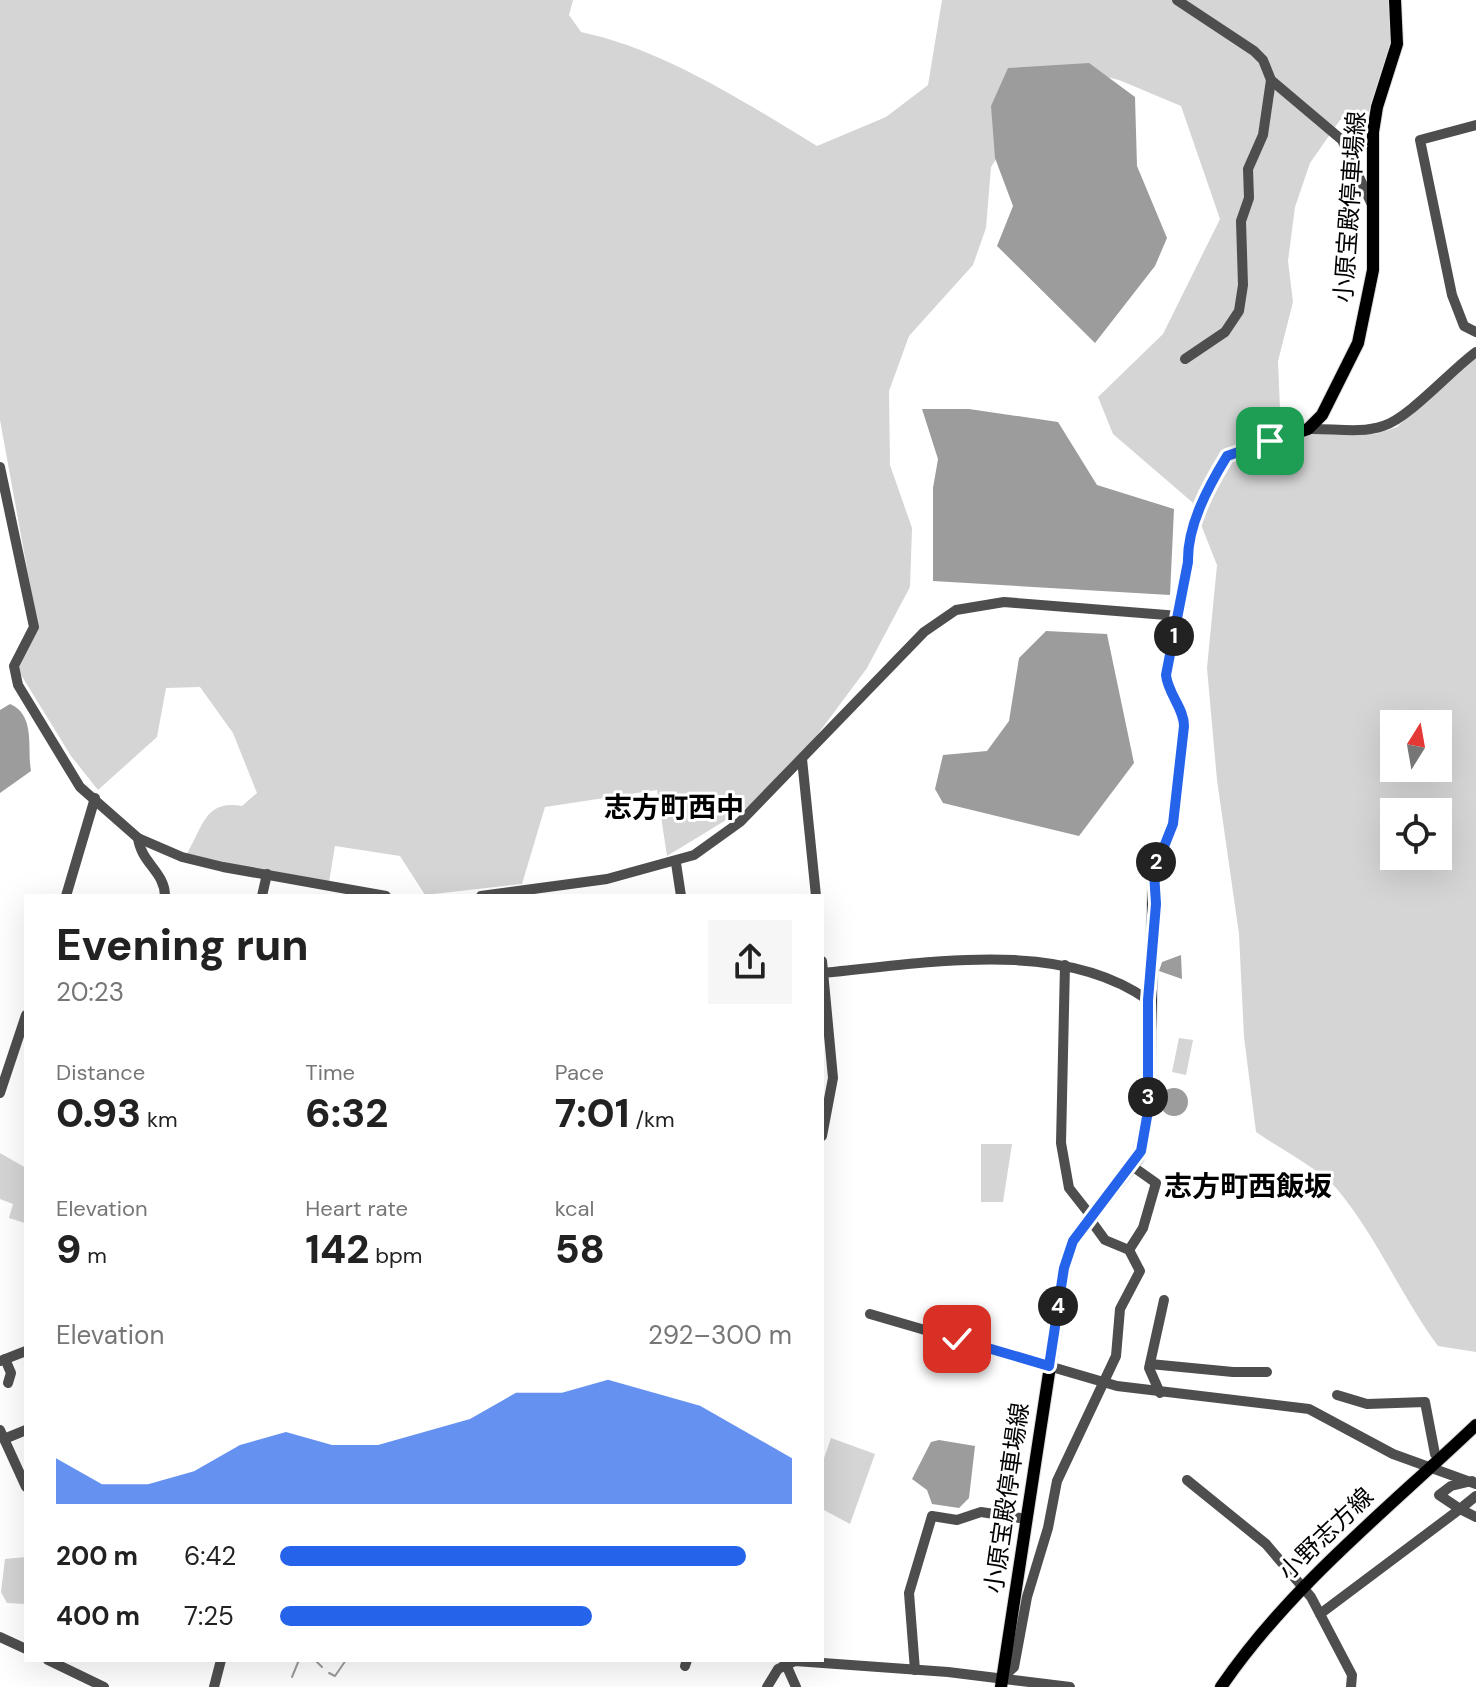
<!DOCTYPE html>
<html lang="en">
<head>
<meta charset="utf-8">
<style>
  body { margin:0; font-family:"DM Sans","Noto Sans JP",sans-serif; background:#f6f6f6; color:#222; height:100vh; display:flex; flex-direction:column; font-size:30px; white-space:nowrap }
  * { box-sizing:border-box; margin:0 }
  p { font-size:26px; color:#767676 }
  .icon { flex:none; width:44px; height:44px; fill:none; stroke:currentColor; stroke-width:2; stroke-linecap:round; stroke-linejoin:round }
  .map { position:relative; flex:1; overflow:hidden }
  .details { position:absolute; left:24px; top:894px; width:800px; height:768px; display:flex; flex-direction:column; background:#fff; border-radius:0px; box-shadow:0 8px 32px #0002 }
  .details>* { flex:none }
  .needle { width:52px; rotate:11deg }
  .tools { position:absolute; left:1380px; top:710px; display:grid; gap:16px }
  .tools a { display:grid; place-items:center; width:72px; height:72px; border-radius:0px; background:#fff; box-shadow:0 8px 32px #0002; font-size:40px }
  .pin { position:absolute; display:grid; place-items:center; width:68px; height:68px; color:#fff; margin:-34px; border-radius:16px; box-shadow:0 4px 12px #0006 }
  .km { position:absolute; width:40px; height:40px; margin:-20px; border-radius:50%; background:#222; color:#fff; font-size:22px; line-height:40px; text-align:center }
  .round { display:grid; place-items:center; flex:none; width:84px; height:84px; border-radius:0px; background:#f6f6f6 }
  .summary { display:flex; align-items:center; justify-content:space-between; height:136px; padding:0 32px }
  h1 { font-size:44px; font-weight:800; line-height:60px }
  .metrics { display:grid; grid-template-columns:repeat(3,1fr); gap:12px; height:136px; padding:8px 32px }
  .metrics div { display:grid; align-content:center }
  .metrics b { font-size:40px; font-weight:800 }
  .metrics small { font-size:22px; font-weight:400 }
  .metrics p { font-size:22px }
  .chart { height:224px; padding:16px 32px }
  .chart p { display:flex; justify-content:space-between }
  .chart svg { width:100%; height:144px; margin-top:8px; fill:#2563eb; opacity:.7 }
  ul { padding:0 32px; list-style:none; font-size:26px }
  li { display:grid; grid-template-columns:128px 96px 1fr; align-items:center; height:60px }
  li i { height:20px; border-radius:10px; background:#2563eb }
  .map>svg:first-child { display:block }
  .green { fill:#d5d5d5; fill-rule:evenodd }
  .water { fill:#9c9c9c }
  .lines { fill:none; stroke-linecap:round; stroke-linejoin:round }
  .stream { stroke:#9c9c9c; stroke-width:2 }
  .major-casing { stroke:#dbdbdb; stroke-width:14 }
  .minor { stroke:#4e4e4e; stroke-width:10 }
  .major { stroke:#000; stroke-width:12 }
  .route-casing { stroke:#fff; stroke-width:16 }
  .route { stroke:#2563eb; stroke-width:10 }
  .labels { text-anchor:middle; stroke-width:6; stroke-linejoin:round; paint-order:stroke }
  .street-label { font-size:24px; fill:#000; stroke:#fff }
  .quarter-label { font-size:28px; font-weight:bold; fill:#000; stroke:#fff }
</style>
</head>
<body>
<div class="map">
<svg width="1476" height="1687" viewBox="0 0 1476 1687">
  <rect width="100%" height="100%" fill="#fff"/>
  <g class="green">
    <path d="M0,0H573L569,15L581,32C663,49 746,103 817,146L886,117L928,85L942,0H1388L1391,41L1365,123L1340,120L1310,163L1295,207L1288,261L1293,302L1278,361L1280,409L1322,434H1375L1397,427L1448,378L1476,358V1352L1438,1346C1401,1296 1377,1237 1337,1189C1320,1169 1279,1148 1256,1132L1244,1037L1239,934L1217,780L1207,668L1217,565L1192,502L1113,434L1098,397L1163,334L1220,219L1181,106L1119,80L1078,70L1027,112L991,167L986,228L973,265L909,336L889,391L890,465L912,528L910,587L867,668L809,746L754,803L667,856L657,790L545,807L522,884L425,895L400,856L335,846L329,882L185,857C203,828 204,799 242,806L257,793L233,733L200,687L166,688L157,737L98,790L71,756L18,670L38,629L0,420ZM1394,724H1438V768H1394ZM1394,812H1438V856H1394Z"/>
    <polygon points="1179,1038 1193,1040 1186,1075 1172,1072"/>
    <polygon points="981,1144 1012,1144 1003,1202 981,1202"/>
    <polygon points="0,1153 26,1168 25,1223 9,1218 13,1204 0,1199"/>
    <polygon points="831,1438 875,1454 850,1524 822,1509 822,1464"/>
    <polygon points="26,1557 26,1604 7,1603 1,1592 5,1559"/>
  </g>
  <g class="water">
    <polygon points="1089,63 1135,97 1137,166 1167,238 1155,266 1095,343 997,246 1013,206 995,158 991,106 1008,68"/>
    <polygon points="922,409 969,409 1058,422 1097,485 1174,509 1170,595 933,581 933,488 938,459"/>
    <polygon points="1046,631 1107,634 1134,763 1079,836 943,803 935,789 943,755 987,751 1009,721 1019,658"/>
    <path d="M10,704C36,715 27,749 31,771L0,793V710Z"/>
    <polygon points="1181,955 1182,979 1159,971 1162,962"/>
    <circle cx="1174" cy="1102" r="14"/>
    <polygon points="939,1440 975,1446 969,1498 959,1508 932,1504 927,1490 912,1479 931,1442"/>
  </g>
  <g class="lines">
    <g class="stream">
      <polyline points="315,1660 322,1667"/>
      <polyline points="329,1673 335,1676 346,1660"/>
      <polyline points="292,1677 299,1660"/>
    </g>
    <defs>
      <g id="major">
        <path d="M1001,1687L1067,1255L1073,1241L1138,1158L1148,1111L1154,872L1173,824L1184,726C1183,708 1168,694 1166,675L1188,562C1187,525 1208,487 1227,456L1308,429L1322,415L1358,343L1373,270V132L1377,107L1397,44L1395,0"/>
        <path d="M1221,1687C1291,1585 1387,1510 1476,1425"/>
      </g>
    </defs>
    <use href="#major" class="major-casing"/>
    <g class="minor">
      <polyline points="1177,0 1254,51 1263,60 1271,80 1342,140 1372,205"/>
      <polyline points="1476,125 1420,140 1452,295 1464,326 1476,332"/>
      <polyline points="1185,359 1225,332 1239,311 1243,285 1241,221 1249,198 1248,169 1263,135 1271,80"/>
      <path d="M1308,429C1332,428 1360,434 1383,426C1409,418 1450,371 1476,352"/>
      <polyline points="0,467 34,627 14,666 18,685 80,787 138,838 182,857 223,867 386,896"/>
      <polyline points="802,759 816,896"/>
      <path d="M138,838C141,863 165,872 165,896"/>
      <polyline points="676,863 681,896"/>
      <polyline points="66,896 95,798"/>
      <polyline points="262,896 267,874"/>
      <polyline points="481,896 607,879 694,855 740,822 924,632 956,610 1004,602 1179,616"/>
      <polyline points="822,961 833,1078 822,1136"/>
      <polyline points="1065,965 1061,1143 1069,1188 1091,1216"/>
      <path d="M822,973C924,964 1060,937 1148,1000"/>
      <polyline points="0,1093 26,1015"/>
      <polyline points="1129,1250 1143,1228 1156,1183 1132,1166"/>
      <polyline points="870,1314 1117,1386 1309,1409 1393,1454 1476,1484"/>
      <polyline points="5,1359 11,1373 8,1383"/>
      <polyline points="0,1361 26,1351"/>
      <polyline points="1150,1364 1233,1372 1267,1372"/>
      <polyline points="1160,1393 1149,1368 1164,1300"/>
      <polyline points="1337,1395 1367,1404 1425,1402 1435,1454 1440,1457"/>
      <polyline points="0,1430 26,1487"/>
      <polyline points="4,1439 26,1430"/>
      <polyline points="1187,1480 1266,1544 1311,1597 1352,1675 1351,1687"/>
      <polyline points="1472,1481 1451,1486 1439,1495 1460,1509 1476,1496"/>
      <polyline points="1320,1614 1460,1509 1476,1517"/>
      <polyline points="0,1637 26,1649"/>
      <polyline points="48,1660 104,1687"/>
      <polyline points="784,1660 796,1687"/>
      <polyline points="685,1666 687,1660"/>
      <polyline points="915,1670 909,1593 932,1516 957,1520 981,1512 1027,1519"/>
      <polyline points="1003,1677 1014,1667 1027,1597 1048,1528 1057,1481 1116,1356 1120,1309 1140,1271 1129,1250 1105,1240 1089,1218"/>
      <polyline points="214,1687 221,1660"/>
      <polyline points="767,1687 778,1669 795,1661 948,1672 1070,1687"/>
    </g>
    <use href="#major" class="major"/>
  </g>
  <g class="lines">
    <defs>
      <path id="route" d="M957,1339L1049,1366L1064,1268L1073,1241L1141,1151L1148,1111V1000L1156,904L1154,872L1173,824L1184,726C1184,708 1168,694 1166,675L1188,562C1187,526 1208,487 1227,456L1270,441"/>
    </defs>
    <use href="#route" class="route-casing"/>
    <use href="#route" class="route"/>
  </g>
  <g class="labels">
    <g class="street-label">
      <text transform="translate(1350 207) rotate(-86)" y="8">小原宝殿停車場線</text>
      <text transform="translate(1007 1498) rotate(-82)" y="8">小原宝殿停車場線</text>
      <text transform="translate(1326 1534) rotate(-44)" y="8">小野志方線</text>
    </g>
    <g class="quarter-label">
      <text x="674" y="817">志方町西中</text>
      <text x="1248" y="1196">志方町西飯坂</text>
    </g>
  </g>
</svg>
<div class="tools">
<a><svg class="needle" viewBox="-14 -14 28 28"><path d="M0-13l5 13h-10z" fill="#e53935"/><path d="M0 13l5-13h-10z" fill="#767676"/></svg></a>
<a><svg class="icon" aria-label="locate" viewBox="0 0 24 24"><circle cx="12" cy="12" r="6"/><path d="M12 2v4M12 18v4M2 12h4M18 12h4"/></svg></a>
</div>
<div class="pin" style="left:1270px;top:441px;background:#1e9e55"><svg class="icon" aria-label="arrive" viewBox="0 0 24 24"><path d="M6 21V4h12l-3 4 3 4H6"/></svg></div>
<div class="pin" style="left:957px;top:1339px;background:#d93025"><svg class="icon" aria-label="check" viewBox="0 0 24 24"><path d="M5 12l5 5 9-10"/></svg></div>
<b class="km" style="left:1174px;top:636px">1</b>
<b class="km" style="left:1156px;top:862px">2</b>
<b class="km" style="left:1148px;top:1097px">3</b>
<b class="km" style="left:1058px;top:1306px">4</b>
<section class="details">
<div class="summary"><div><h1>Evening run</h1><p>20:23</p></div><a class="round"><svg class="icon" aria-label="share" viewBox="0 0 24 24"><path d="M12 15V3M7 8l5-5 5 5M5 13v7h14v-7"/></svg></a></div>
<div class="metrics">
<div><p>Distance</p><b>0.93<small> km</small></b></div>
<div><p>Time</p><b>6:32</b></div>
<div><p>Pace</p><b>7:01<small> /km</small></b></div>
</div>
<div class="metrics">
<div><p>Elevation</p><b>9<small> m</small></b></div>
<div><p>Heart rate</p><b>142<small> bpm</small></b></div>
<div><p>kcal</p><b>58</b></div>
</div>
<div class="chart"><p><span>Elevation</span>292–300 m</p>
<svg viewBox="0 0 160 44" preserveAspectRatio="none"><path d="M0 44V30L10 38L20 38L30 34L40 26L50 22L60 26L70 26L80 22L90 18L100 10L110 10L120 6L130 10L140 14L150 22L160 30V44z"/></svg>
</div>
<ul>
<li><b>200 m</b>6:42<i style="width:91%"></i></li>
<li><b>400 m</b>7:25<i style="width:61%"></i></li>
</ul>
</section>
</div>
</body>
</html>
